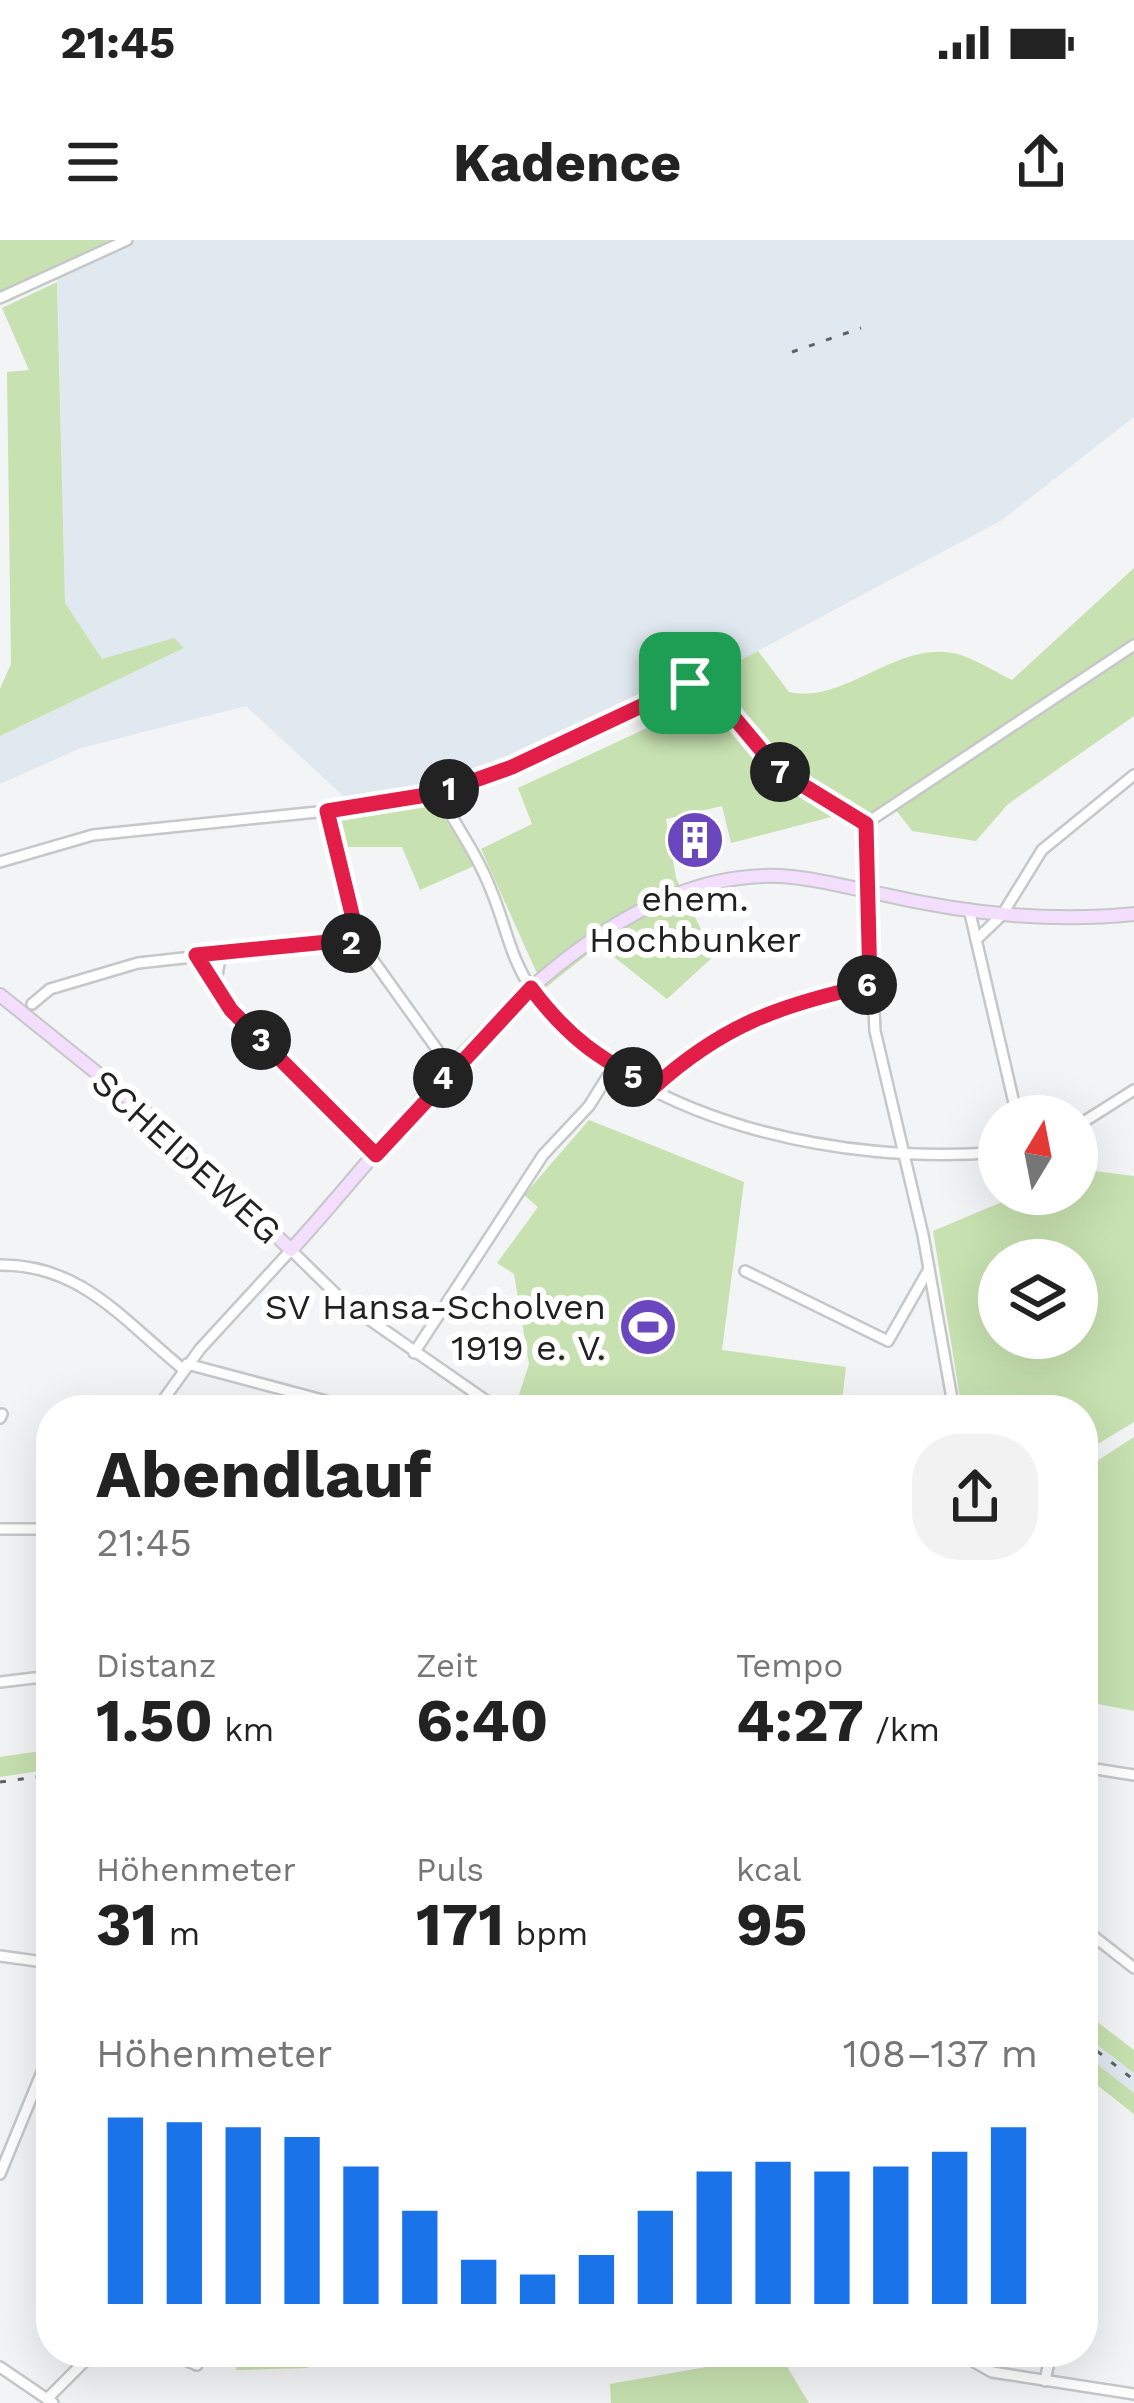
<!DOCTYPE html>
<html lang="de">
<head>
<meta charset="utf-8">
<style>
  body { margin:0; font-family:"Work Sans",sans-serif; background:#f2f2f2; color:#222; height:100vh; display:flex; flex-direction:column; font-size:45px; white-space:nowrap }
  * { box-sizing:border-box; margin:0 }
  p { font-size:39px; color:#767676 }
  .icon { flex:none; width:66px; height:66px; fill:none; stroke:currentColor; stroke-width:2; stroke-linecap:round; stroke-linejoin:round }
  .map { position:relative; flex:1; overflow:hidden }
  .drawer { position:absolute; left:36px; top:1155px; width:1062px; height:972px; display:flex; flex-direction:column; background:#fff; border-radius:48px; box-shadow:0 12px 48px #0002 }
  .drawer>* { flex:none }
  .needle { width:78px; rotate:10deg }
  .buttons { position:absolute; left:978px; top:855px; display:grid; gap:24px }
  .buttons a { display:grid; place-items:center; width:120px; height:120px; border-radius:50%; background:#fff; box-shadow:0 12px 48px #0002; font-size:60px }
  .pin { position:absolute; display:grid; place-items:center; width:102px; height:102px; color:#fff; margin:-51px; border-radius:24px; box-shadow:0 6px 18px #0006 }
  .km { position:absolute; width:60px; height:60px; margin:-30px; border-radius:50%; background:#222; color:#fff; font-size:33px; line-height:60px; text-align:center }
  .round { display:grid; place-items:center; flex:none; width:126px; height:126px; border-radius:48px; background:#f2f2f2 }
  .headline { display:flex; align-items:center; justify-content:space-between; height:204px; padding:0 60px }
  h1 { font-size:66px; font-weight:700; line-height:90px }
  .metrics { display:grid; grid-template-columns:repeat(3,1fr); gap:18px; height:204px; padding:12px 60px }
  .metrics div { display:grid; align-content:center }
  .metrics b { font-size:60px; font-weight:700 }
  .metrics small { font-size:33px; font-weight:400 }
  .metrics p { font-size:33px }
  .chart { height:336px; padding:24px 60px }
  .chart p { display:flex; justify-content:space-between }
  .chart svg { width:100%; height:216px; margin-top:12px; stroke:#1a73e8; stroke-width:6 }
  .status { display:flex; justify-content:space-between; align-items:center; height:84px; padding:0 60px; background:#fff; direction:ltr }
  .status svg { height:33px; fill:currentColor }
  header { display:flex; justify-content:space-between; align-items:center; height:156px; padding:0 60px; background:#fff; font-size:54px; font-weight:700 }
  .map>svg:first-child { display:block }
  .built { fill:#e1e9f0 }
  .green { fill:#c7e1b0; fill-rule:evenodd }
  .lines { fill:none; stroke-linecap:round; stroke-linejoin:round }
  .street-casing { stroke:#c5c7c8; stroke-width:14 }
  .secondary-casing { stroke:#c5c7c8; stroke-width:16 }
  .street { stroke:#fff; stroke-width:9 }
  .secondary { stroke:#f4defe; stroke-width:12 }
  .rail { stroke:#616263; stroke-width:3; stroke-dasharray:6 12; stroke-linecap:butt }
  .route-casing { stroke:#fff; stroke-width:24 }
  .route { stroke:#e11d48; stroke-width:15 }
  .labels { text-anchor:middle; stroke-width:12; stroke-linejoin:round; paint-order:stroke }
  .poi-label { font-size:36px; fill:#212122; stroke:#fff }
  .street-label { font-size:36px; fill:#212122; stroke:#fff }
</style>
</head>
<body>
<div class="status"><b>21:45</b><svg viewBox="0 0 49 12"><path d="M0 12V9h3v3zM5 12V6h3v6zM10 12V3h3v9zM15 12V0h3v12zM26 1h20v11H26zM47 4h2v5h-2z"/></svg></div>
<header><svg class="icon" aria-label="menu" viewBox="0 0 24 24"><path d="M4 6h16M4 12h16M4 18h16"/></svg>Kadence<svg class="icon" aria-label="share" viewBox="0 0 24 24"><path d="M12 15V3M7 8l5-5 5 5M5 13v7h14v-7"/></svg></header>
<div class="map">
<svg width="1134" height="2163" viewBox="0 0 1134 2163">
  <rect width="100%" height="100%" fill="#f3f4f6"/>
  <g class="built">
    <polygon points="110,0 1134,0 1134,177 1002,280 758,411 708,436 694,433 489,530 447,544 353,565 246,466 81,508 0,544 0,496 184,408 174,399 102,420 65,364 57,25"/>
    <polygon points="1083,1794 1134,1833 1134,1853 1083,1813"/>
  </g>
  <g class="green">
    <polygon points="0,0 110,0 0,52"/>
    <polygon points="57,42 65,363 102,419 174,398 184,408 0,496 0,449 11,424 7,132 29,130 2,68"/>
    <path d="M1134,328V476L1008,564L976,601L912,591L896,570L876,585L857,587L839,575L731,603L722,566L666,579L676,638L714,716L667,759L599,705L544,749L481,609L532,584L518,548L703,462L708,437L758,411L789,452C846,465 900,396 961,415C978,421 996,432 1012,440Z"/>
    <polygon points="433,560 474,626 420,650 402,607 341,607 337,576"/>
    <polygon points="589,880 744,942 722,1110 846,1127 841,1170 514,1170 529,1124 514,1034 497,1023 538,967 524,955"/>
    <path d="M1079,929L1134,936V1182L1083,1213V1170H962L933,991L1021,954H1077ZM999,1020H1077V1098H999Z"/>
    <polygon points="1134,1197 1134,1471 1083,1461 1083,1230"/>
    <polygon points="47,1510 47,1530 0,1537 0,1517"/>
    <polygon points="1083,1771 1134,1810 1134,1833 1083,1794"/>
    <polygon points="1083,1813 1134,1853 1134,1874 1083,1834"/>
    <polygon points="238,2112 309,2120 308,2128 236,2130"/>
    <polygon points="723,2112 785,2112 786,2125 809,2163 611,2163 610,2144 723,2124"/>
  </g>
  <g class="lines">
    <defs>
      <g id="street">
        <polyline points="0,58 127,0"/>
        <path d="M438,553C456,585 478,616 491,650C506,685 510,719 533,751C627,883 846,926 999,912"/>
        <polyline points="327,571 358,699 451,829"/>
        <polyline points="865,584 875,791 923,995 954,1170"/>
        <polyline points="865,584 1134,405"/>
        <polyline points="0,622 93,595 327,571 438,553 511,527 690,443 711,450 779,530 865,584"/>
        <polyline points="969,669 1017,876"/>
        <polyline points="976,700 1002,675 1042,610 1134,535"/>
        <polyline points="196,715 231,770 376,915"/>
        <polyline points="215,746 221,713"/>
        <polyline points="32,764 50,749 138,723 358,699"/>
        <path d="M653,847C722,785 780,765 870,745"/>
        <polyline points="1077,886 1134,850"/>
        <path d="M0,1025C81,1024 124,1081 183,1129"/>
        <polyline points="745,1031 888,1101 929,1029"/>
        <polyline points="414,1113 543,915 589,866 614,826"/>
        <polyline points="187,1124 360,1170"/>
        <polyline points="156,1170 200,1109 291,1010 344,1062 488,1162"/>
        <polyline points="0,1178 2,1174"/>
        <polyline points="0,1289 51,1289"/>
        <polyline points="0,1442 51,1436"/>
        <polyline points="1083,1500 1085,1479"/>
        <polyline points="1083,1527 1134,1535"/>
        <polyline points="1083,1688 1134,1728"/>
        <polyline points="0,1716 51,1723"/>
        <polyline points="0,1934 44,1827 51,1792"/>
        <polyline points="166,2112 197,2125"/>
        <polyline points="972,2112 976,2123 992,2132 1134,2154"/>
        <polyline points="0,2127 53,2163"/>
        <polyline points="1045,2141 1051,2112"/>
        <polyline points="47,2159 94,2112"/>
      </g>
      <path id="secondary" d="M0,755L164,887L291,1010C412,879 589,616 792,637C822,640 851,648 881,654C963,673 1050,683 1134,674"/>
    </defs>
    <use href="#street" class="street-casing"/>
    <use href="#secondary" class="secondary-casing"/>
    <use href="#street" class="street"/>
    <use href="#secondary" class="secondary"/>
    <g class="rail">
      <polyline points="792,112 861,88"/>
      <polyline points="0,1542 51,1535"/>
      <polyline points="1083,1800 1134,1840"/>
    </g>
  </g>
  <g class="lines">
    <defs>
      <path id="route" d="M690,443L711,450L778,530L866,584L870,745C780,765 722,785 653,848C598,817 569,799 531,748L376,915L231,770L196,715L358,699L327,571L439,553L512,527Z"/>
    </defs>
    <use href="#route" class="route-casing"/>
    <use href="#route" class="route"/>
  </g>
  <defs>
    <symbol id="building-disc" viewBox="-11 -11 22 22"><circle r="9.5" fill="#6b47bf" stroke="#fff"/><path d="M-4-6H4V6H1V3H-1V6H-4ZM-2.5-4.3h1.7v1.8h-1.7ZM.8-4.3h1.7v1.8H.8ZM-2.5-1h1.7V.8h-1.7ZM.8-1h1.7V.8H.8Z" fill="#fff"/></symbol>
    <symbol id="stadium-disc" viewBox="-11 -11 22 22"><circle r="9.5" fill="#6b47bf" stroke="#fff"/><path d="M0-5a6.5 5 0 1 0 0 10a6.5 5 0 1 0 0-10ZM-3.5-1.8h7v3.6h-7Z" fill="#fff"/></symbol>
  </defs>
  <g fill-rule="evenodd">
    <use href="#building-disc" x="662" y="567" width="66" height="66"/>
    <use href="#stadium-disc" x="615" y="1054" width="66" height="66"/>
  </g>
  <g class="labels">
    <g class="poi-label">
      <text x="695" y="671">ehem.<tspan x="695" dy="41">Hochbunker</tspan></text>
      <text x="606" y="1079" text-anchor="end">SV Hansa-Scholven<tspan x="606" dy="41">1919 e. V.</tspan></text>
    </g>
    <g class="street-label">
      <text transform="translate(187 916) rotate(42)" y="13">SCHEIDEWEG</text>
    </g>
  </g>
</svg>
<div class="buttons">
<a><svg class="needle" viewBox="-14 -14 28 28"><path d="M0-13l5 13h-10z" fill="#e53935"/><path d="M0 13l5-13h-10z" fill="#767676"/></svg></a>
<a><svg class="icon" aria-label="layers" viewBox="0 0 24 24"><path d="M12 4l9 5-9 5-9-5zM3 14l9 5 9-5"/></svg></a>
</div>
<div class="pin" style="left:690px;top:443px;background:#1e9e55"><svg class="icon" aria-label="arrive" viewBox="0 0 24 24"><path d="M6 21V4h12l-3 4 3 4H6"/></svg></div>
<b class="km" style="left:449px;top:549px">1</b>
<b class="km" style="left:351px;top:703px">2</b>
<b class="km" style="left:261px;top:800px">3</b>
<b class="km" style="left:443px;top:838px">4</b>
<b class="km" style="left:633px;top:837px">5</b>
<b class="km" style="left:867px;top:745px">6</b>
<b class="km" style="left:780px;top:532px">7</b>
<section class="drawer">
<div class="headline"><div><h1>Abendlauf</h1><p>21:45</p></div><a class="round"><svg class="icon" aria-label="share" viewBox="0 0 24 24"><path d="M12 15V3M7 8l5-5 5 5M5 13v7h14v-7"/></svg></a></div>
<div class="metrics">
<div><p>Distanz</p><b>1.50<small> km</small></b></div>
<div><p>Zeit</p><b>6:40</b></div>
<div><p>Tempo</p><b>4:27<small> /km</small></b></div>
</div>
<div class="metrics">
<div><p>Höhenmeter</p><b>31<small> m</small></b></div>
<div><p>Puls</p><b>171<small> bpm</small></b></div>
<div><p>kcal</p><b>95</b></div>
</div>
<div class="chart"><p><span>Höhenmeter</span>108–137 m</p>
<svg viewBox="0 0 160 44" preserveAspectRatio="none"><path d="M5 44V6M15 44V7M25 44V8M35 44V10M45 44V16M55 44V25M65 44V35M75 44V38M85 44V34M95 44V25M105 44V17M115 44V15M125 44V17M135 44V16M145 44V13M155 44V8"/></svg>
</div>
</section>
</div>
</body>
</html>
